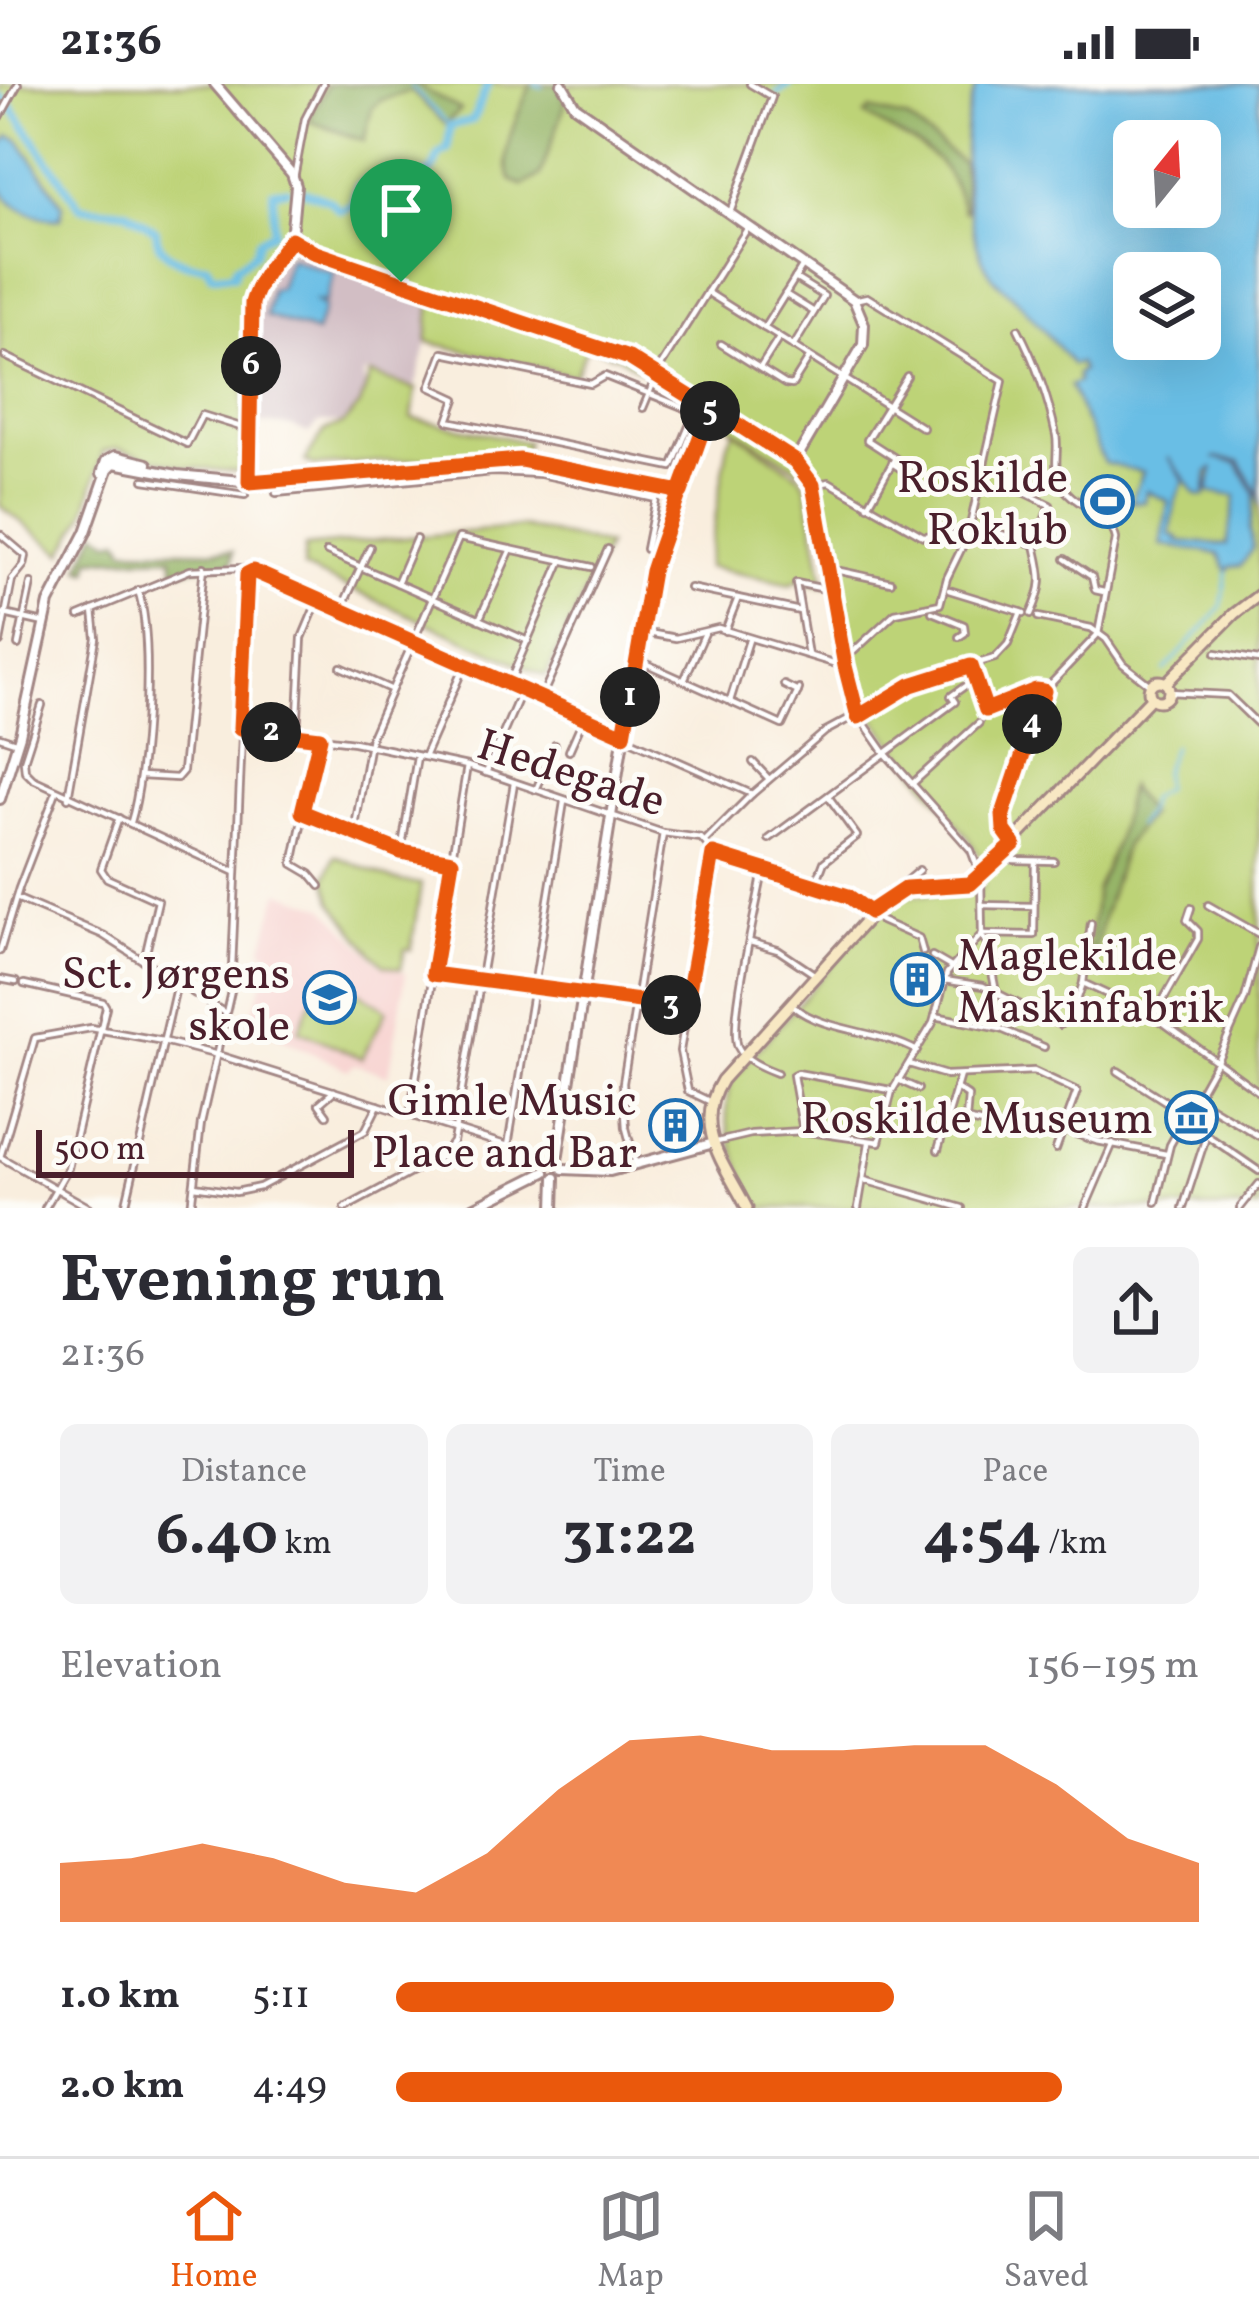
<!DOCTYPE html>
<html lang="en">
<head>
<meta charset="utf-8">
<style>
  body { margin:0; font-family:Vollkorn,serif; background:#f2f2f3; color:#2b2b33; height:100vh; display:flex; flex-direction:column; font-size:45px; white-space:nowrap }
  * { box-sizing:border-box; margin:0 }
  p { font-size:39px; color:#7c7c81 }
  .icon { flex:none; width:66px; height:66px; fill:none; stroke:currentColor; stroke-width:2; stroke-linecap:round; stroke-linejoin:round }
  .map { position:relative; height:1124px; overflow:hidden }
  .details { display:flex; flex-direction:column; background:#fff; flex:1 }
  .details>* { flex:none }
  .needle { width:78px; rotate:18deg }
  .buttons { position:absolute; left:1113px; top:36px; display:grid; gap:24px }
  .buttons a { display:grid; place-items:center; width:108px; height:108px; border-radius:18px; background:#fff; box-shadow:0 12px 48px #0002; font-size:60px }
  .scale { position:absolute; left:36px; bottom:30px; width:318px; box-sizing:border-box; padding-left:12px; border:6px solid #4a1f2b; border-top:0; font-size:33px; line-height:42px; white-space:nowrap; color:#4a1f2b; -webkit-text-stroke:9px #fdfcf7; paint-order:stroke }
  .pin { position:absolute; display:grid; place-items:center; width:102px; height:102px; color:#fff; margin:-123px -51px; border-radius:50% 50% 50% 0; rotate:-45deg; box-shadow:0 0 12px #0007 }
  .pin .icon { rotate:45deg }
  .km { position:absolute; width:60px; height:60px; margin:-30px; border-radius:50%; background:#222; color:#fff; font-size:33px; line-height:60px; text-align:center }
  .round { display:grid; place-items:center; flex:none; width:126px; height:126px; border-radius:18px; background:#f2f2f3 }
  .summary { display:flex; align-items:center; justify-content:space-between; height:204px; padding:0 60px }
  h1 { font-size:66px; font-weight:700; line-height:90px }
  .stats { display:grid; grid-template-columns:repeat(3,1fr); gap:18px; height:204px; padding:12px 60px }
  .stats div { display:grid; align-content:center; border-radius:18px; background:#f2f2f3; text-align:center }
  .stats b { font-size:60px; font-weight:700 }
  .stats small { font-size:33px; font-weight:400 }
  .stats p { font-size:33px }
  .chart { height:336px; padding:24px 60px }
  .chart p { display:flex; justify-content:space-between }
  .chart svg { width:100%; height:216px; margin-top:12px; fill:#ea580c; opacity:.7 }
  ul { padding:0 60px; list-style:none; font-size:39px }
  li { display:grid; grid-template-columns:192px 144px 1fr; align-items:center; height:90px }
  li i { height:30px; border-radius:15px; background:#ea580c }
  .status { display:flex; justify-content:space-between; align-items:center; height:84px; padding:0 60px; background:#fff; direction:ltr }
  .status svg { height:33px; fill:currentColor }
  .dock { display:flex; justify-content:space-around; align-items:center; height:168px; border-top:3px solid #e1e1e2; background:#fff; font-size:33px; color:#7c7c81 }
  .dock a { display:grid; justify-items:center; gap:6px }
  .dock .selected { color:#ea580c }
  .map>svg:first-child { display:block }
  .built { fill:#f7d0ce }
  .industrial { fill:#d2bec4 }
  .green { fill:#bdd377; stroke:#847951; stroke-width:3; fill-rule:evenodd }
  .forest { fill:#96b568; stroke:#706a4a; stroke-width:3 }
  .water { fill:#69bee5; stroke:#5a6e88; stroke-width:3; fill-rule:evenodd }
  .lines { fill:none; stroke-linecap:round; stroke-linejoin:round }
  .stream { stroke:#69bee5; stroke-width:3 }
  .canal { stroke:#69bee5; stroke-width:6 }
  .river { stroke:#69bee5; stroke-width:8 }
  .minor-casing { stroke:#a28684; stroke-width:10 }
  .tertiary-casing { stroke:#a28684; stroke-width:14 }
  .secondary-casing { stroke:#a28684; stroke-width:15 }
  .minor { stroke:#fff; stroke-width:4.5 }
  .tertiary { stroke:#fff; stroke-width:8 }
  .secondary { stroke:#f8e8c3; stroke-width:9 }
  .route-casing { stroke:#fff; stroke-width:24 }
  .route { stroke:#ea580c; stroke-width:15 }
  .labels { text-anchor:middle; stroke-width:10; stroke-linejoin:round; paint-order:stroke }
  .poi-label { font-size:45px; fill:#4a1f2b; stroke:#fdfcf7; text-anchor:end }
  .street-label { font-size:45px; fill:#4a1f2b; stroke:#fdfcf7 }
</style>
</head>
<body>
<div class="status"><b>21:36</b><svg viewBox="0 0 49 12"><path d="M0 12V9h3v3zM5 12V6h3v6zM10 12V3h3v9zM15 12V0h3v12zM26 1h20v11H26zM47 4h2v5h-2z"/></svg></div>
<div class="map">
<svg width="1259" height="1124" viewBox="0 0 1259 1124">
  <rect width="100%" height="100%" fill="#fdfcf7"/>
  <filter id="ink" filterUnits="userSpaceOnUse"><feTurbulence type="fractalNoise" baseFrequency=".00833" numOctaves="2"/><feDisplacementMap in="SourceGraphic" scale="24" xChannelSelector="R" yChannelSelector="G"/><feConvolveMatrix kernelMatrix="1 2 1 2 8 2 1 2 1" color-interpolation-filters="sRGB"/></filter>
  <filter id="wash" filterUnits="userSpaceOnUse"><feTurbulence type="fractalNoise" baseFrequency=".004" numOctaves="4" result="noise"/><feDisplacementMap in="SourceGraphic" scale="48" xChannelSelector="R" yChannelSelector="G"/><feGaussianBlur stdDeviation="2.7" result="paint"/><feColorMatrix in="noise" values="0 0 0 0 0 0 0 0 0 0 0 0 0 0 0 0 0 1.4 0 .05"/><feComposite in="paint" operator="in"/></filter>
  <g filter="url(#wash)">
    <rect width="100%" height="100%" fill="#f9eede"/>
    <polygon class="built" points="279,807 326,824 380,881 406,889 389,992 355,980 348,986 249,939 272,870 262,865"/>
    <polygon class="industrial" points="292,167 431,214 427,258 415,303 369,288 363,291 365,306 360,321 343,339 320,338 308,349 292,342 260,339 258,231 270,191 281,175"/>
    <g class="green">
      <path d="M0,0H1259V1124H757C741,1084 715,1037 732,995L864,845L901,811L958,810L983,803L981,775L967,752L865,623L851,574L817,397L616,271L588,262L574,292L427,258L431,214L553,251L282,161L259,181L249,207L240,388L184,383L117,364L103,367L84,432L63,469L0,422ZM1134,57H1200V123H1134ZM1134,189H1200V255H1134Z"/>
      <polygon points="370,290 416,305 412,334 527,358 524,368 315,382 305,377 325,346 343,340 360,321"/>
      <polygon points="734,347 801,393 806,402 825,502 796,496 792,500 707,483 728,359"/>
      <polygon points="522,443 607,461 546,592 303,484 305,463"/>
      <polygon points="335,772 394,796 421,800 411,866 405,865 401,885 384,881 372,869 332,817 326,794"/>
      <polygon points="337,894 387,926 362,974 299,946 311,917 323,917"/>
    </g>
    <g class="forest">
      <polygon points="328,0 415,0 461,26 445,40 411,7 381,16 372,24 364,57 309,37"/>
      <path d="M531,0H558L565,21L540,92L523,101L512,97C496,70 520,27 531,0Z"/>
      <path d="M870,26L907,35L963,79L966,127H963C947,63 913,63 865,31Z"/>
      <polygon points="97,447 110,457 120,455 125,465 233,467 232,479 174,487 172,473 91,475 88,487 80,484"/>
      <polygon points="1129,702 1149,731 1125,761 1103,833 1091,890 1087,886 1096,807 1117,755"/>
    </g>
    <g class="water">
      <path d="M978,0H1259V421L1258,410L1239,377L1214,374L1237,379L1255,411L1250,444L1253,464L1241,482L1230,483L1227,488L1219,470L1161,461L1168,417L1146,407L1144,418H1131L1143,388L1104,379L1070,302L1078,298L1077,290L1082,286L1079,279L1072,281C1055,258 1036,238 1018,217C1010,208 998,201 991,191C964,153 955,40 978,0ZM1134,57H1200V123H1134ZM1134,189H1200V255H1134ZM1168,373L1197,411L1205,412L1208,388L1213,385L1208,408L1236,412L1227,461L1177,457L1178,453L1170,451L1176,415L1184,397Z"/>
      <path d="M9,52L19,56L63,121L60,134C41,136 7,123 0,102C0,91 0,73 0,62Z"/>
      <polygon points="289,174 334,189 325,218 316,217 324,223 316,249 266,232 271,205 279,204"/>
    </g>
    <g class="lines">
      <g class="stream">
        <polyline points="535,0 542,3"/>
        <polyline points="411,3 450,42"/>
        <polyline points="403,193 411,117"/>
        <polyline points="1164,587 1221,524 1227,488"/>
        <polyline points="1137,742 1145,731 1149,715 1164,705 1163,688 1173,662"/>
      </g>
      <polyline class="canal" points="778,9 790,0"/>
      <g class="river">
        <polyline points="0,13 6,17"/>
        <path d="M11,22L80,123L127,127L156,147C156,172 187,183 207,181L212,191H234L236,183L255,169L259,156L274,148L273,107L287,106"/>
        <polyline points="301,106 329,116 339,126 353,121 358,102 369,95 380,102 384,113 408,120 417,97 433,86 439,70 448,65 450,42 473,36 488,0"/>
      </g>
    </g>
  </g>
  <g filter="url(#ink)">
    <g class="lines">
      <defs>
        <g id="minor">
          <polyline points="0,33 18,0"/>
          <polyline points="294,94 305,35 323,0"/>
          <polyline points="731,126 772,13 750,0"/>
          <polyline points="707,208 923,344"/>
          <polyline points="785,210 814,228"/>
          <polyline points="854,216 867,213 1003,297 969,446"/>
          <polyline points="764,244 802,183"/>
          <polyline points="721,260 785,300 792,301 809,274"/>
          <polyline points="793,263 824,212 795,194"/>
          <polygon points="443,269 591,300 605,292 695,328 672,383 448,337 456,315 430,303"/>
          <polyline points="5,272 187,360 202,331 247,345"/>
          <polyline points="760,284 779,254"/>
          <polyline points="643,324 660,283 747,145"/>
          <polyline points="892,379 917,395"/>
          <polyline points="541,390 656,415 646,465 658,468"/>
          <polyline points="144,396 245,411"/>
          <polyline points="813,401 829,398 923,452 998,449 1035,461"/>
          <path d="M1021,407L1050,421L1035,461C1042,492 1045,499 1031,530"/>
          <polyline points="276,409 493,388 541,390 543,380"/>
          <polyline points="868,422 895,374 867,356 907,292"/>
          <polyline points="0,450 26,472 24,481 12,496 0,558"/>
          <polyline points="327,468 528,557"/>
          <polyline points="1065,475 1092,493 1095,506 1104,508"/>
          <polyline points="829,488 840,487 891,498"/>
          <polyline points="397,499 416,455"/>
          <polyline points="690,504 800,527"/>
          <polyline points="949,506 1024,529"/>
          <polyline points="341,526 370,463"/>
          <polyline points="932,528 964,541 965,549 959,553"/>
          <polyline points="0,529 44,539"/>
          <polyline points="79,532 190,486 243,484 752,710"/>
          <polyline points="1038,533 1091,544 1106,555 1123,580 1150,601"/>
          <polyline points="479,536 511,465"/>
          <polyline points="725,547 738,514"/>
          <polyline points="648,549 676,554 718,544 843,582"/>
          <polyline points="18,561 31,499"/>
          <polyline points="1216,569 1259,576"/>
          <polyline points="843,570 854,567 895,529 940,520 947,494 969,449"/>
          <polyline points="808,571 796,499 830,506"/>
          <polyline points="636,575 782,641 799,605"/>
          <polyline points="971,582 987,626 1043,606"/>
          <polyline points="341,583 390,605"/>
          <polyline points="684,596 705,549"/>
          <polyline points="510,597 562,476"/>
          <polyline points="784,601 798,608"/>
          <polyline points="1169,608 1228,611 1259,641"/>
          <polyline points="541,614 608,465"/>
          <polyline points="730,617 749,556"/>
          <polyline points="42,621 24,677 25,687 33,695 235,788"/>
          <polyline points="240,644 354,658 467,682 663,749 701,754 718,773 848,812 881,837 919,854 923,868"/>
          <polyline points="297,651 302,554 318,516"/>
          <polyline points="0,653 18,659"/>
          <polyline points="319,654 293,780 310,790 320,802"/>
          <polyline points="569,667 584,633"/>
          <polyline points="424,673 465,580"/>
          <polyline points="753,678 769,695"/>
          <polyline points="486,689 522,606"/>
          <polyline points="141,692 177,694 183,687 204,483"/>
          <polyline points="912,700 979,639"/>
          <polyline points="536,706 555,661"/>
          <polyline points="68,714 96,554 93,526"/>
          <polyline points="302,728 401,768 450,777"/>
          <polyline points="119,734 101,785 107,794 158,817 144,877"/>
          <path d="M131,738C146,689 154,553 138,506"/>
          <polyline points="354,748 371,653 459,454 592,483"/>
          <polyline points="769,755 955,618 951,612 965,602"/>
          <path d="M1010,756L1004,746L1003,730L1038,621L1044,607L1098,550L1116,455C1111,428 1072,423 1059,397C1053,382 1059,366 1056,351C1048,313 1036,279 1018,245"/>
          <polyline points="705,757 752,710 826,647 921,596 995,574 1008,560 1021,528"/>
          <polyline points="401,768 417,673"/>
          <polyline points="1004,771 1014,776 1054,777"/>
          <path d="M763,786C758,819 728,938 738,963C744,976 764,984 777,989"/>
          <polyline points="816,799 824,778 857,752 828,712"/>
          <polyline points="906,804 905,798 919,786"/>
          <polyline points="16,814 103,851 225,929"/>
          <polyline points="982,821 1034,822"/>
          <polyline points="1208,821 1259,850"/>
          <polyline points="982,850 1034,851 1035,777"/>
          <polyline points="982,853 986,857 996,908"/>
          <polyline points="750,858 778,866 814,890"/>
          <polyline points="0,867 19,804 56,708"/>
          <polyline points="932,872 951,883"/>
          <polyline points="433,890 686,923"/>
          <polyline points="0,895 16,898"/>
          <polyline points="944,896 983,902 1060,941"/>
          <polyline points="1083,899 1154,932 1259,1008"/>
          <polyline points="24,900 103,918 106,923 68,1084 45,1124"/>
          <path d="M794,923C825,948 879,946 917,967"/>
          <polyline points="935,932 1001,945 1044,963"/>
          <polyline points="1154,932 1198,855 1198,847 1187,836 1191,824"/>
          <polyline points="1071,934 1083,899 1091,839"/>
          <polyline points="909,980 946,991 1034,987 1077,1007 1056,1065"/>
          <polyline points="1118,987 1184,1029"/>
          <polyline points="898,996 918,1005"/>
          <polyline points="956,1004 968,1012 966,1036 1003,1045 1008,1037"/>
          <polyline points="1196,1014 1259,1052"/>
          <polyline points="709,1017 688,1007 680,967 713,770"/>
          <polyline points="327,1031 319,1020 334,1007"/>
          <polyline points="410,1031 467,682"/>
          <polyline points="1183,1035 1259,1087"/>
          <polyline points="1064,1046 1097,1057 1166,1070"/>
          <polyline points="803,1047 793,991 797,989 891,1006"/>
          <polyline points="717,1058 751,1050 803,1047 879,1058 892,1007 933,939 947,889 982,850 981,793 971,766 885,669 855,626 815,411 808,391 795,377"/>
          <polyline points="508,1062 564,718"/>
          <polyline points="938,1066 960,991"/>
          <polyline points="0,1073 35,954 91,944 163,957 218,971 508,1062 547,1078"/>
          <polyline points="0,1073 90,1124"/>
          <polyline points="636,1081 626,1044 623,999 663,749"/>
          <polyline points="864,1096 962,1124"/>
          <polyline points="194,1102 236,1108 260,1103 365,1047 378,1021"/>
          <polyline points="1156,1118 1170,1061 1217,977 1245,914 1259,863"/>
          <polyline points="125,1124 177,899"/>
          <polyline points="191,1124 201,1039 231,907 249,488"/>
          <polyline points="345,1124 442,1072 453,1058 514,699"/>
          <polyline points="858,1124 869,1059"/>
          <polyline points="1085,1124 1113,1059"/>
          <polyline points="1183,1124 1205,1056"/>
          <polyline points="1240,1124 1259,1100"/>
        </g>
        <g id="tertiary">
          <polyline points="215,0 292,90 296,102 291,155 266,189 252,219 249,398"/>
          <polyline points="291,155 313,168 629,273 795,377 863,261 864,240 854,216 575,22 562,0"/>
          <polyline points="102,389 106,377 115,372 147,380"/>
          <polyline points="0,715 20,651 49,519 86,448 108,385 114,379 177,391 253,398 520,376 681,408"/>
          <polyline points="557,1076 646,509 710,325"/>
          <polyline points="563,1085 610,1087 714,1059"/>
          <polyline points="473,1124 545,1088"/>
          <polyline points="554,1124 555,1094"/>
        </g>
        <g id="secondary">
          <circle cx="1159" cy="607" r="10"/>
          <polyline points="1166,599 1234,530 1259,511"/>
          <path d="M747,1124C724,1079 692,1044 722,996L886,814L912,802L953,804L973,799L1151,614"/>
        </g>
      </defs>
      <use href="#minor" class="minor-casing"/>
      <use href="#tertiary" class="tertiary-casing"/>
      <use href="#secondary" class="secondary-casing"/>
      <use href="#minor" class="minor"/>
      <use href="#tertiary" class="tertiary"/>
      <use href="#secondary" class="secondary"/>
    </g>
  </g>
  <g class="lines" filter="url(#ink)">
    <defs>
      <path id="route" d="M401,198L629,274L710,325V327C690,380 670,433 652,487L624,651L253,487L247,490L240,644L320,654L302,728L401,768L452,777L433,890L686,923L713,770L848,812L870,828L906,804L970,800L1014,760L1004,746L1003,730L1044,607L1036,606L986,626L971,582L911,601L858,633L845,582L813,401L795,377L715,326L710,325L681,408L520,376L249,398L252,219C259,194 276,175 291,155L313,168L401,198"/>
    </defs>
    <use href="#route" class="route-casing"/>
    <use href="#route" class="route"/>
  </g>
  <defs>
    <symbol id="stadium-ring" viewBox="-11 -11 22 22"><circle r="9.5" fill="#fdfcf7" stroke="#1f6fb2" stroke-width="1.5"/><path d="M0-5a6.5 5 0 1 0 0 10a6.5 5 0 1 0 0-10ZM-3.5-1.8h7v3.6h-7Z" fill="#1f6fb2"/></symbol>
    <symbol id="building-ring" viewBox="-11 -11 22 22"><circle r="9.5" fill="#fdfcf7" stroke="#1f6fb2" stroke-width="1.5"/><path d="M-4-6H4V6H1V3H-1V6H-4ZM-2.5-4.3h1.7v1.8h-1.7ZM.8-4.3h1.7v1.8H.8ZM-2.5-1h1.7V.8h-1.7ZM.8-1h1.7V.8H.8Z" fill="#1f6fb2"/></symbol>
    <symbol id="school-ring" viewBox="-11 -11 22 22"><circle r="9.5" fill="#fdfcf7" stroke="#1f6fb2" stroke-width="1.5"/><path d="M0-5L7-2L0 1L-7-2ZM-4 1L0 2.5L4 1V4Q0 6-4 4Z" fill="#1f6fb2"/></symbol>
    <symbol id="museum-ring" viewBox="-11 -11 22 22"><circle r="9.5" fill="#fdfcf7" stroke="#1f6fb2" stroke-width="1.5"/><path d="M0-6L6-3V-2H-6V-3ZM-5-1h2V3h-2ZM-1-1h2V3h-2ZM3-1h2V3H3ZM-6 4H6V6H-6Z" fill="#1f6fb2"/></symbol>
  </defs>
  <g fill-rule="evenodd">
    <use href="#stadium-ring" x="1078" y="388" width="59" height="59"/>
    <use href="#building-ring" x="888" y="866" width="59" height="59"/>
    <use href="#school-ring" x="300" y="884" width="59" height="59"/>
    <use href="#museum-ring" x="1162" y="1004" width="59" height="59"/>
    <use href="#building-ring" x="646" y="1012" width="59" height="59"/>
  </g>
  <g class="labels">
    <g class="poi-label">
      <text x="1068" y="408">Roskilde<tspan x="1068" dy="52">Roklub</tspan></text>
      <text x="957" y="886" text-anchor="start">Maglekilde<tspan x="957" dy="52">Maskinfabrik</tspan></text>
      <text x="290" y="904">Sct. Jørgens<tspan x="290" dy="52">skole</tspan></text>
      <text x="637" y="1031">Gimle Music<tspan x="637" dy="52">Place and Bar</tspan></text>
      <text x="1153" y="1049">Roskilde Museum</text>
    </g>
    <g class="street-label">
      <text transform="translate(572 687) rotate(18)" y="16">Hedegade</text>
    </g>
  </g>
</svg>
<div class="buttons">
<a><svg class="needle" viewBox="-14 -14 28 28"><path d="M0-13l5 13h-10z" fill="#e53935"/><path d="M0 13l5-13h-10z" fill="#7c7c81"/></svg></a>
<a><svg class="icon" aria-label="layers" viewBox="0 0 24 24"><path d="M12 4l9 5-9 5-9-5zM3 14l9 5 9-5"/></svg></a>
</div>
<div class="scale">500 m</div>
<div class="pin" style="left:401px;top:198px;background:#1e9e55"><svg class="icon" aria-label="arrive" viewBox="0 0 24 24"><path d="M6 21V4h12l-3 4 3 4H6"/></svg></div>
<b class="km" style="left:630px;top:613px">1</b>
<b class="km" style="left:271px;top:648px">2</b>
<b class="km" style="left:671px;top:921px">3</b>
<b class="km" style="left:1032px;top:640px">4</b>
<b class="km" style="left:710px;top:327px">5</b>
<b class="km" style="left:251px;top:282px">6</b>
</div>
<section class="details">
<div class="summary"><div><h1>Evening run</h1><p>21:36</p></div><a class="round"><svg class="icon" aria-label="share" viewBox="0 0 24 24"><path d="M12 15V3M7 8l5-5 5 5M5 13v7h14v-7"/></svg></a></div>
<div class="stats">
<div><p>Distance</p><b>6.40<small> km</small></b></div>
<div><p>Time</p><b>31:22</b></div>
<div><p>Pace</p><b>4:54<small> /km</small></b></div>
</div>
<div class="chart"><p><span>Elevation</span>156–195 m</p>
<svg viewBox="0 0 160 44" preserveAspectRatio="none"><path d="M0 44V32L10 31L20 28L30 31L40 36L50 38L60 30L70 17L80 7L90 6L100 9L110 9L120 8L130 8L140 16L150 27L160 32V44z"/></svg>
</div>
<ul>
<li><b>1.0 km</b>5:11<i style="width:62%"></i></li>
<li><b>2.0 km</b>4:49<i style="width:83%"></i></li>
</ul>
</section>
<nav class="dock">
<a class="selected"><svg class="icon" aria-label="home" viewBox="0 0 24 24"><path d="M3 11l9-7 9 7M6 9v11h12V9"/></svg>Home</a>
<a><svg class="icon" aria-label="map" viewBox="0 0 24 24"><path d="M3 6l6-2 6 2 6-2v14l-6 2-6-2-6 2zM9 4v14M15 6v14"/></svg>Map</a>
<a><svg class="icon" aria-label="saved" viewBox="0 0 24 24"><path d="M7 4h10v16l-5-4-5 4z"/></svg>Saved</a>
</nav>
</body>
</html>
